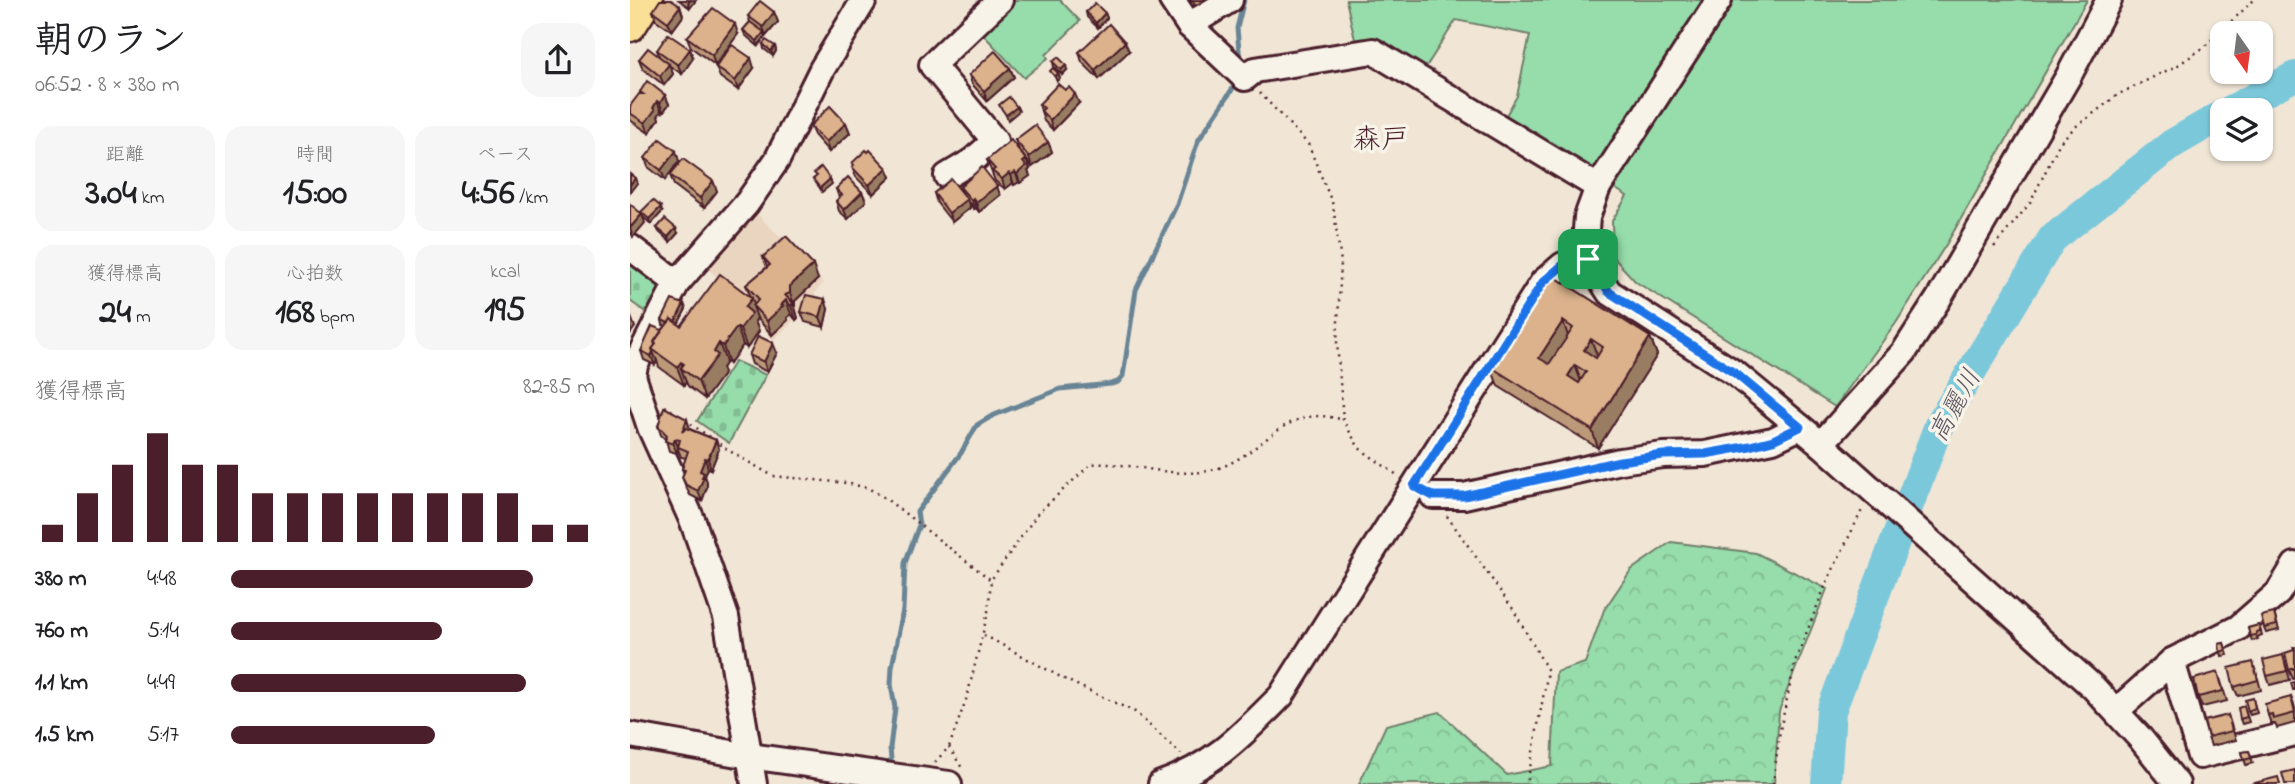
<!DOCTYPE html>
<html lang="ja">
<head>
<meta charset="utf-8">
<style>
  body { margin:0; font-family:"Indie Flower","Klee One",sans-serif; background:#f6f6f6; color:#202124; height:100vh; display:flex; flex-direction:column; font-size:26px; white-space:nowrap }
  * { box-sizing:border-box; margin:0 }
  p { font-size:23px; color:#757577 }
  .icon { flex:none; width:38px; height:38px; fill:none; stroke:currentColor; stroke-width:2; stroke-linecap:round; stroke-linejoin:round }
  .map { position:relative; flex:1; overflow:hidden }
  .sheet { display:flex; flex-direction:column; background:#fff; width:630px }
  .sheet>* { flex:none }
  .needle { width:46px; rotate:166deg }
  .controls { position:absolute; left:1580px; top:21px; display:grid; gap:14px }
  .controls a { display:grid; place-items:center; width:63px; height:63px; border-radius:14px; background:#fff; box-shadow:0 2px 5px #0004; font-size:35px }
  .pin { position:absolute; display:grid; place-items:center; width:60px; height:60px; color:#fff; margin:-30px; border-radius:14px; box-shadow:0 4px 10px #0006 }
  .round { display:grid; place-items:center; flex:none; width:74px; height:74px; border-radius:21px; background:#f6f6f6 }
  .overview { display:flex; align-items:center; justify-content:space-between; height:119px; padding:0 35px }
  h1 { font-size:38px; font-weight:700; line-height:52px }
  .figures { display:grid; grid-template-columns:repeat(3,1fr); gap:10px; height:119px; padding:7px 35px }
  .figures div { display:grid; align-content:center; border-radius:18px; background:#f6f6f6; text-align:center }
  .figures b { font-size:35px; font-weight:700 }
  .figures small { font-size:19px; font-weight:400 }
  .figures p { font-size:19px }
  .chart { height:196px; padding:14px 35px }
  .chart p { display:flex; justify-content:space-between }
  .chart svg { width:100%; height:126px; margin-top:7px; stroke:#4a1f2b; stroke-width:6 }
  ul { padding:0 35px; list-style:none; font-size:23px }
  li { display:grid; grid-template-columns:112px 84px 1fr; align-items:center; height:52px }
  li i { height:18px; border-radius:9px; background:#4a1f2b }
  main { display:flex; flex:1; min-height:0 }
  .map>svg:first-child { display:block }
  .built { fill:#ead6c0 }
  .forest { fill:url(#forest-crowns); stroke:#707e6b; stroke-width:2 }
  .cemetery { fill:url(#cemetery-stones); stroke:#707e6b; stroke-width:2 }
  .park { fill:#96ddab; stroke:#707e6b; stroke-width:2 }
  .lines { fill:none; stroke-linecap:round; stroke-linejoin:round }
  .stream { stroke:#688495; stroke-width:5 }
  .river { stroke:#7cc8db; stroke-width:30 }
  .minor-casing { stroke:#4a1f2b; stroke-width:30 }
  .major-casing { stroke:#4a1f2b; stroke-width:37 }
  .path { stroke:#4a1f2b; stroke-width:2.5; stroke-dasharray:2 5; stroke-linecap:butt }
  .minor { stroke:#f7f3e8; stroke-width:24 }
  .major { stroke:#fadf96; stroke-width:32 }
  .wall { fill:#bc9978; stroke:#4a1f2b; stroke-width:2 }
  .shaded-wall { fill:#997d62; stroke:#4a1f2b; stroke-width:2 }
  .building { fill:#dbb28c; stroke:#4a1f2b; stroke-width:2; fill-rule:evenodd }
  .route-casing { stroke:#fff; stroke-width:14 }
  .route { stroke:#1a73e8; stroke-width:9 }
  .labels { text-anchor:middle; stroke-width:7; stroke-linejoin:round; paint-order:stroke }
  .water-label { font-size:26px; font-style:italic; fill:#595260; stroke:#f7f3e8 }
  .quarter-label { font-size:28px; fill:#4a1f2b; stroke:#f7f3e8 }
</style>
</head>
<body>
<main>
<section class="sheet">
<div class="overview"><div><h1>朝のラン</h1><p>06:52 · 8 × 380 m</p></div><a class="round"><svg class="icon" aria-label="share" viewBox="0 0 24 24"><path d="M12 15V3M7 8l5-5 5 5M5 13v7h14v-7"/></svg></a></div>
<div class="figures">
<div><p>距離</p><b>3.04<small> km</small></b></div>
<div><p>時間</p><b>15:00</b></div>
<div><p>ペース</p><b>4:56<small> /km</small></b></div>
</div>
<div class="figures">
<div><p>獲得標高</p><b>24<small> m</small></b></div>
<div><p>心拍数</p><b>168<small> bpm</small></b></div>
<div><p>kcal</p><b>195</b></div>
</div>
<div class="chart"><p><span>獲得標高</span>82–85 m</p>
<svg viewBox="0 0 160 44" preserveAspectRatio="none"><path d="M5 44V38M15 44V27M25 44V17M35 44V6M45 44V17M55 44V17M65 44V27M75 44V27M85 44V27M95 44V27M105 44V27M115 44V27M125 44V27M135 44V27M145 44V38M155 44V38"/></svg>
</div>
<ul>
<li><b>380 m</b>4:48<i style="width:83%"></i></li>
<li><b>760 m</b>5:14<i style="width:58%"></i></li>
<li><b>1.1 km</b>4:49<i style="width:81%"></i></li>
<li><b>1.5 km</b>5:17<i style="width:56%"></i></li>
</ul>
</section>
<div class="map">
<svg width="1665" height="784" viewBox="0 0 1665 784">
  <defs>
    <pattern id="forest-crowns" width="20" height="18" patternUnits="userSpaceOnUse" patternTransform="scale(1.75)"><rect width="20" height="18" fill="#96ddab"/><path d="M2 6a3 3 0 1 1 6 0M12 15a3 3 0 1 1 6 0" fill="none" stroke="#83bd93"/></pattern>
    <pattern id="cemetery-stones" width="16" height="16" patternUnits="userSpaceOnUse" patternTransform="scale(1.75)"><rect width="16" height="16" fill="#96ddab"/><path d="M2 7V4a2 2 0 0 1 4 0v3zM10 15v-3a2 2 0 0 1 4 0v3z" fill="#83bd93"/></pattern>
  </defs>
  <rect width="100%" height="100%" fill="#f1e6d6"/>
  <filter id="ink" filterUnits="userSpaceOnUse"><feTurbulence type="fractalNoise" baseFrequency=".0143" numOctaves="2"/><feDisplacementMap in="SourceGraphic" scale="14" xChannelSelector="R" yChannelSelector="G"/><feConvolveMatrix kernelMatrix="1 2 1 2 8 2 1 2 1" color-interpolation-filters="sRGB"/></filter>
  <g filter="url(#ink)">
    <polygon class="built" points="121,208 162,248 193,283 159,326 143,340 130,325 133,318 71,263"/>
    <polygon class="forest" points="1041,542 1126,553 1197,589 1149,711 1144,784 729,784 756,725 810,712 877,775 922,766 926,672 955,663 974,610 1001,570"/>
    <g class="cemetery">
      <polygon points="0,255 37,283 21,316 0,301"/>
      <polygon points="105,361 136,375 99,443 67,421"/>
    </g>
    <g class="park">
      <polygon points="378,0 430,0 450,21 416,55 418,58 394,78 348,29"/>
      <polygon points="716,0 1457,0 1317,243 1266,323 1205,407 1006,282 983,257 982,221 997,196 874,119 887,96 900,35 826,20 794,70 749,40 726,44"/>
    </g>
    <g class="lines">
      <g class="stream">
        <polyline points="610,62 607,28 614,0"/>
        <polyline points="262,771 260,748 265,708 261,684 262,667 273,610 275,563 289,525 287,512 331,453 347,425 362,416 430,389 481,384 488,382 493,376 506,290 547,204 568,141 605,85 607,79"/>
      </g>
      <g class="river">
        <polyline points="1601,110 1665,76"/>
        <polyline points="1196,784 1201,711 1309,425 1422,239 1542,144 1592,115"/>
      </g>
      <defs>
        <g id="minor">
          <polyline points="542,0 559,25 615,78 625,70 743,51 968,187"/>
          <polyline points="1089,0 968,187 957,217 955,242 958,259 979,292 1106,374 1191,444 1464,688 1511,739 1547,784"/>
          <polyline points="559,25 600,0"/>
          <polyline points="317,176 342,161 365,141 302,65 370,0"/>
          <polyline points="0,247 47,283"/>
          <polyline points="1191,444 1274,352 1309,298 1438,77 1479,0"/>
          <polyline points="803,496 834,496 990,461 1033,455 1075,454 1143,440 1170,427"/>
          <polyline points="1542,661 1570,756 1665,733"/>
          <polyline points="1486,711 1542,661 1608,628 1648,593 1665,565"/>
          <polyline points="0,735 119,756 319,784"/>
          <polyline points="124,784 96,617 63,522 20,427 3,376 5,365 47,283 117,203 147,160 192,69 234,0"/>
          <path d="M531,784C585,765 612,735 651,696L913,282L933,265L958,259"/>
        </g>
        <polyline id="major" points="0,25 16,0"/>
      </defs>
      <use href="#minor" class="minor-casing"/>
      <use href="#major" class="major-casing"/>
      <g class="path">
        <polyline points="630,93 678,144 703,205 711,262 707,342 713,420 729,448 767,475"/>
        <polyline points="1364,247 1400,203 1430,142 1444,128 1489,94 1548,65 1573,48 1624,0"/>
        <polyline points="35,406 47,414"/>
        <polyline points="55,420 103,453 143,476 216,483 238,488 255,498 361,580"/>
        <polyline points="817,516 883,609 918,671 897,784"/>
        <polyline points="354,635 436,680 505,712 551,754"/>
        <polyline points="319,747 332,768"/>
        <path d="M305,762L319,747L337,697L358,612L361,580L408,513L461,464C504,461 548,482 589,468C637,451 655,402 713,420"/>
        <polyline points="1143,784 1150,730 1166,659 1196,584 1233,508"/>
      </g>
      <use href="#minor" class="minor"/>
      <use href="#major" class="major"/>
    </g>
    <g class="wall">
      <polygon points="49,0 66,0 60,8"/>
      <polygon points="560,0 575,0 565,6 563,1 561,2"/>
      <polygon points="50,6 53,16 42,31 26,20 23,11"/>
      <polygon points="144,12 148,22 136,36 135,35 135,37 128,46 115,35 113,30 120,22 118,16"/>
      <polygon points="456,12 475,13 477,18 468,28 457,17"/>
      <polygon points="108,34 85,65 61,47 57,37"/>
      <polygon points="133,44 145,46 146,51 143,56 134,49"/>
      <polygon points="60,49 63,58 52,74 40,66 43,74 34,85 13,69 9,59 29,56 27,50"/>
      <polygon points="499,51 469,79 452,62 449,52"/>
      <polygon points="423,62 437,70 432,75 424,67"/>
      <polygon points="86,67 124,68 108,90 90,77"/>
      <polygon points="380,68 384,77 357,101 342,84 339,75"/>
      <polygon points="10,92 35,95 39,104 33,112 31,111 28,116 29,119 19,133 0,120 0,106 10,94"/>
      <polygon points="449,103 423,130 414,121 409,104"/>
      <polygon points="216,123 220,133 199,152 184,135 180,126"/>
      <polygon points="385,140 418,142 422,152 402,167 389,150"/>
      <polygon points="15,158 49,161 35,180 18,167"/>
      <polygon points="357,160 396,160 400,169 398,171 400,176 390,183 389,182 384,185 383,183 375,189 365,181"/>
      <polygon points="222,163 257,168 261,177 243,194 226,177 222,167 223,166"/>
      <polygon points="40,175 83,181 87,191 74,208 44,185"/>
      <polygon points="330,187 370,195 349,212 346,208 344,209 338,202 340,208 322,222 307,203 304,193 332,193"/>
      <polygon points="206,189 232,192 236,201 218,219 209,211 206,201 209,198"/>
      <polygon points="11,212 32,212 21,224 13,217"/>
      <polygon points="27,228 48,233 40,242 29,232"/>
      <polygon points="133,257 188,279 165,301 165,307 168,318 166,320 161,314 157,318 158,320 142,335 127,318 125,321 129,331 117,348 113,345 99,364 96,362 92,368 94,373 75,399 58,386 56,382 54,385 29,367 27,361 25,365 14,360 11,351 36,326 33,325 32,320 54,304 56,309 48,324 51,326 121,297 116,285 137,267"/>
      <polygon points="920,274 1020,337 1027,355 968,448 868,386 861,367"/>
      <polygon points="198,309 194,327 175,322 171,312"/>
      <polygon points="147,353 137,372 122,364 119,355"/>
      <polygon points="28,426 60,429 86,440 89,449 81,469 78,468 75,476 77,482 77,487 72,501 60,495 56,487 52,477 54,474 52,469 56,458 51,457 48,449 47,453 39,451 36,440 31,435"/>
      <polygon points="1644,613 1649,630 1636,633 1634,628"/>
      <polygon points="1629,625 1632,635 1627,637 1628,639 1622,641 1618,628"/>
      <polygon points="1594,643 1598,655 1592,656 1589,644"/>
      <polygon points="1665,647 1665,679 1663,679 1659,670"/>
      <polygon points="1653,655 1660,680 1640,685 1637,676"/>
      <polygon points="1626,671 1631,690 1608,696 1604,687"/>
      <polygon points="1588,672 1597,701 1572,707 1568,697"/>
      <polygon points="1661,697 1665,708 1665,723 1647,728 1645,724 1641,724 1638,715"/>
      <polygon points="1624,703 1627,713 1620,715 1618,711"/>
      <polygon points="1614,706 1619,722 1612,724 1610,719"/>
      <polygon points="1598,715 1606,740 1581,746 1578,737"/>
      <polygon points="1619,751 1623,763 1616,765 1612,752"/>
    </g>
    <g class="shaded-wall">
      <polygon points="61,0 66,0 60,8 58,3"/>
      <polygon points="50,6 53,16 42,31 38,22"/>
      <polygon points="144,12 148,22 136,36 133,27"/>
      <polygon points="475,13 477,18 468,28 466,23"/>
      <polygon points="105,24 108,34 85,65 82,55"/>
      <polygon points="134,32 135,37 128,46 127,41"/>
      <polygon points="495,42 499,51 469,79 465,70"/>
      <polygon points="145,46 146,51 143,56 141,51"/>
      <polygon points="60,49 63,58 52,74 48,65"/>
      <polygon points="121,58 124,68 108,90 105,81"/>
      <polygon points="39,64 43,74 34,85 30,76"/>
      <polygon points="436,65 437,70 432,75 431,70"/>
      <polygon points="380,68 384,77 357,101 354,91"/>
      <polygon points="428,73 430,78 427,81 425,77"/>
      <polygon points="445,94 449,103 423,130 420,120"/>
      <polygon points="35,95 39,104 33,112 30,103"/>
      <polygon points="27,101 31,111 28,116 29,119 19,133 15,123"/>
      <polygon points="387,107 389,111 378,120 376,115"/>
      <polygon points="216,123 220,133 199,152 196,142"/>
      <polygon points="418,142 422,152 402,167 399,157"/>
      <polygon points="46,151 49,161 35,180 31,170"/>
      <polygon points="396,160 400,169 398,171 400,176 390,183 387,174 393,162"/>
      <polygon points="257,168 261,177 243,194 239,185"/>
      <polygon points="385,172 389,182 384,185 381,175"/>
      <polygon points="379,173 383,183 375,189 372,179"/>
      <polygon points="5,178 7,183 0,192 0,185"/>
      <polygon points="200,179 202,184 192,192 190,188"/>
      <polygon points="83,181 87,191 74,208 70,198"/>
      <polygon points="367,186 370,195 349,212 346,202"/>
      <polygon points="232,192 236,201 218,219 214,210"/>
      <polygon points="343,198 346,208 344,209 341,200"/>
      <polygon points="337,199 340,208 322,222 319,213"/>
      <polygon points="31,207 32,212 21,224 19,219"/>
      <polygon points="12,214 15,223 3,237 0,228"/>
      <polygon points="46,228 48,233 40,242 38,237"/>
      <polygon points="183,265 188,279 165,301 165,307 160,293 160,286"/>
      <polygon points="122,298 126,309 123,306 127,318 125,321 129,331 117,348 110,329 115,307"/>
      <polygon points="195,299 198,309 194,327 190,317"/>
      <polygon points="156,300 161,314 157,318 158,320 142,335 137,321"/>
      <polygon points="163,303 168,318 166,320 161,306"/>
      <polygon points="54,304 56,309 45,330 43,326"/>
      <polygon points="1,317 5,327 0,334 0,319"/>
      <polygon points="933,321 939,339 916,376 909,358"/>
      <polygon points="107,327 113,345 99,364 93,346"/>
      <polygon points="1020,337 1027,355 968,448 962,430"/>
      <polygon points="961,339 968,358 961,369 954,350"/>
      <polygon points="89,343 96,362 92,368 94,373 75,399 68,381"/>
      <polygon points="143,343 147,353 137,372 134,362"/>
      <polygon points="23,352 27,361 25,365 21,356"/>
      <polygon points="51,362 54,370 51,368 56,382 54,385 47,367"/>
      <polygon points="945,365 952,384 945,395 938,376"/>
      <polygon points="57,419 60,429 56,442 52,432"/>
      <polygon points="45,439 48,447 48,449 47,453 43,444"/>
      <polygon points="86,440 89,449 81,469 78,459"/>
      <polygon points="75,458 78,468 75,476 77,482 77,487 72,501 68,491 70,471"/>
    </g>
    <g class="building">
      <polygon points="30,0 41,0 50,6 38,22 23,11"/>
      <polygon points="130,1 144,12 133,27 118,16"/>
      <polygon points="465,3 475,13 466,23 456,12"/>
      <polygon points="83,8 105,24 82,55 57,37"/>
      <polygon points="120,22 134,32 127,41 113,30"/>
      <polygon points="479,24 495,42 465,70 449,52"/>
      <polygon points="38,34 60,49 48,65 27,50"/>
      <polygon points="136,40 145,46 141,51 133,44"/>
      <polygon points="102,45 121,58 105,81 86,67"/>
      <polygon points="18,48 39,64 30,76 9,59"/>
      <polygon points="365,51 380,68 354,91 339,75"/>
      <polygon points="428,57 436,65 431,70 423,62"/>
      <polygon points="423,68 428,73 425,77 420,71"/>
      <polygon points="17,81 35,95 30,103 27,101 23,108 25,110 15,123 0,113 0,106 9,94 13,94 10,92"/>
      <polygon points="428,84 435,90 439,87 445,94 420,120 411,111 414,108 409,104"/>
      <polygon points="379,97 387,107 376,115 369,105"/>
      <polygon points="200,106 216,123 196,142 180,126"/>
      <polygon points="405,125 418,142 399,157 385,140"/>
      <polygon points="30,139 46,151 31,170 15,158"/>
      <polygon points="381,140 396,160 393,162 396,166 387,174 385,172 381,175 379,173 372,179 362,171 365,169 357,160"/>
      <polygon points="236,150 238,152 240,150 257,168 239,185 222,167 224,165 222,163"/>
      <polygon points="53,159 83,181 70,198 40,175"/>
      <polygon points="191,167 200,179 190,188 183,179 187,176 184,173"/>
      <polygon points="352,167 367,186 346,202 343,198 341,200 330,187"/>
      <polygon points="0,174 5,178 0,185"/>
      <polygon points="218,177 232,192 214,210 206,201 212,195 206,189"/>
      <polygon points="321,179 337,199 319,213 304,193"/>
      <polygon points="23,200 31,207 19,219 11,212"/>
      <polygon points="0,204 12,214 0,228"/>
      <polygon points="35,219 46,228 38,237 27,228"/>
      <polygon points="156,236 183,265 160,286 160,293 155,295 163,303 161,306 156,300 151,305 153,306 137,321 123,306 129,299 116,285 140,265 133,257"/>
      <polygon points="90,274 122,298 115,307 122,313 110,329 107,327 93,346 89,343 84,352 88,355 68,381 51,368 54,364 51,362 47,367 22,349 26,344 24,342 41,319 51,326"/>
      <path d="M920,274L1020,337L962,430L861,367ZM933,321L943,328L919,364L909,358ZM961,339L973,347L966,358L954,350ZM945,365L956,372L949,383L938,376Z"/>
      <polygon points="176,295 195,299 190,317 171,312"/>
      <polygon points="42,300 54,304 45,322 41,319 38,323 32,320"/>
      <polygon points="22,326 32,330 24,342 25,345 22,349 23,352 21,356 11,351"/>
      <polygon points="128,336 143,343 134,362 119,355"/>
      <polygon points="34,407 57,419 52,432 56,428 86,440 78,459 75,458 70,471 74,473 72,477 74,477 68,491 56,485 52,477 55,470 52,469 58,451 48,447 50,440 45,439 43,444 35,441 37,435 28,426"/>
      <polygon points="1644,613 1647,625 1634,628 1631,616"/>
      <polygon points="1629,625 1630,631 1626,632 1626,635 1620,636 1618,628"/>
      <polygon points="1594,643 1596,650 1590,652 1589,644"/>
      <polygon points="1663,647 1665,647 1665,668 1659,670 1655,653 1664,650"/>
      <polygon points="1653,655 1657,671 1637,676 1633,660"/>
      <polygon points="1623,662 1628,680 1604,687 1599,668"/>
      <polygon points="1588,672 1593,691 1568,697 1564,679"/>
      <polygon points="1665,682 1665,690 1663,690 1661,683"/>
      <polygon points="1661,697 1665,713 1643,719 1642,714 1638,715 1635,704"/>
      <polygon points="1623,698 1625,708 1618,711 1615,700"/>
      <polygon points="1614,706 1617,717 1610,719 1608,708"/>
      <polygon points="1598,715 1602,731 1578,737 1574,721"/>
      <polygon points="1619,751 1621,758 1614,760 1612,752"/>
      <polygon points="1665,770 1665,784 1655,784 1652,773"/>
      <polygon points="1648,777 1650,784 1621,784"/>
    </g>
  </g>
  <g class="lines" filter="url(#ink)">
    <defs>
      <polygon id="route" points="958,259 979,292 1106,374 1170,427 1143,440 1120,446 1075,454 1033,455 990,461 834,496 803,496 784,486 913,282 933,265"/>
    </defs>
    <use href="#route" class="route-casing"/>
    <use href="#route" class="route"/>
  </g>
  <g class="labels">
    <g class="water-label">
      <text transform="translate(1324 405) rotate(-61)" y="9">高麗川</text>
    </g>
    <g class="quarter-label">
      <text x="751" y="148">森戸</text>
    </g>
  </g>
</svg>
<div class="controls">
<a><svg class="needle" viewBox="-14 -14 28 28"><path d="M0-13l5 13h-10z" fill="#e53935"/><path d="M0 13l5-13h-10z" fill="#757577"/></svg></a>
<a><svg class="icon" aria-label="layers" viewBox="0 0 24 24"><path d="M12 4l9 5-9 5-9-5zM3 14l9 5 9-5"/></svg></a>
</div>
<div class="pin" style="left:958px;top:259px;background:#1e9e55"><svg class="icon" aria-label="arrive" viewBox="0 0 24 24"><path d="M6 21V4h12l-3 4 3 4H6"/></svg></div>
</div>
</main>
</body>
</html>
